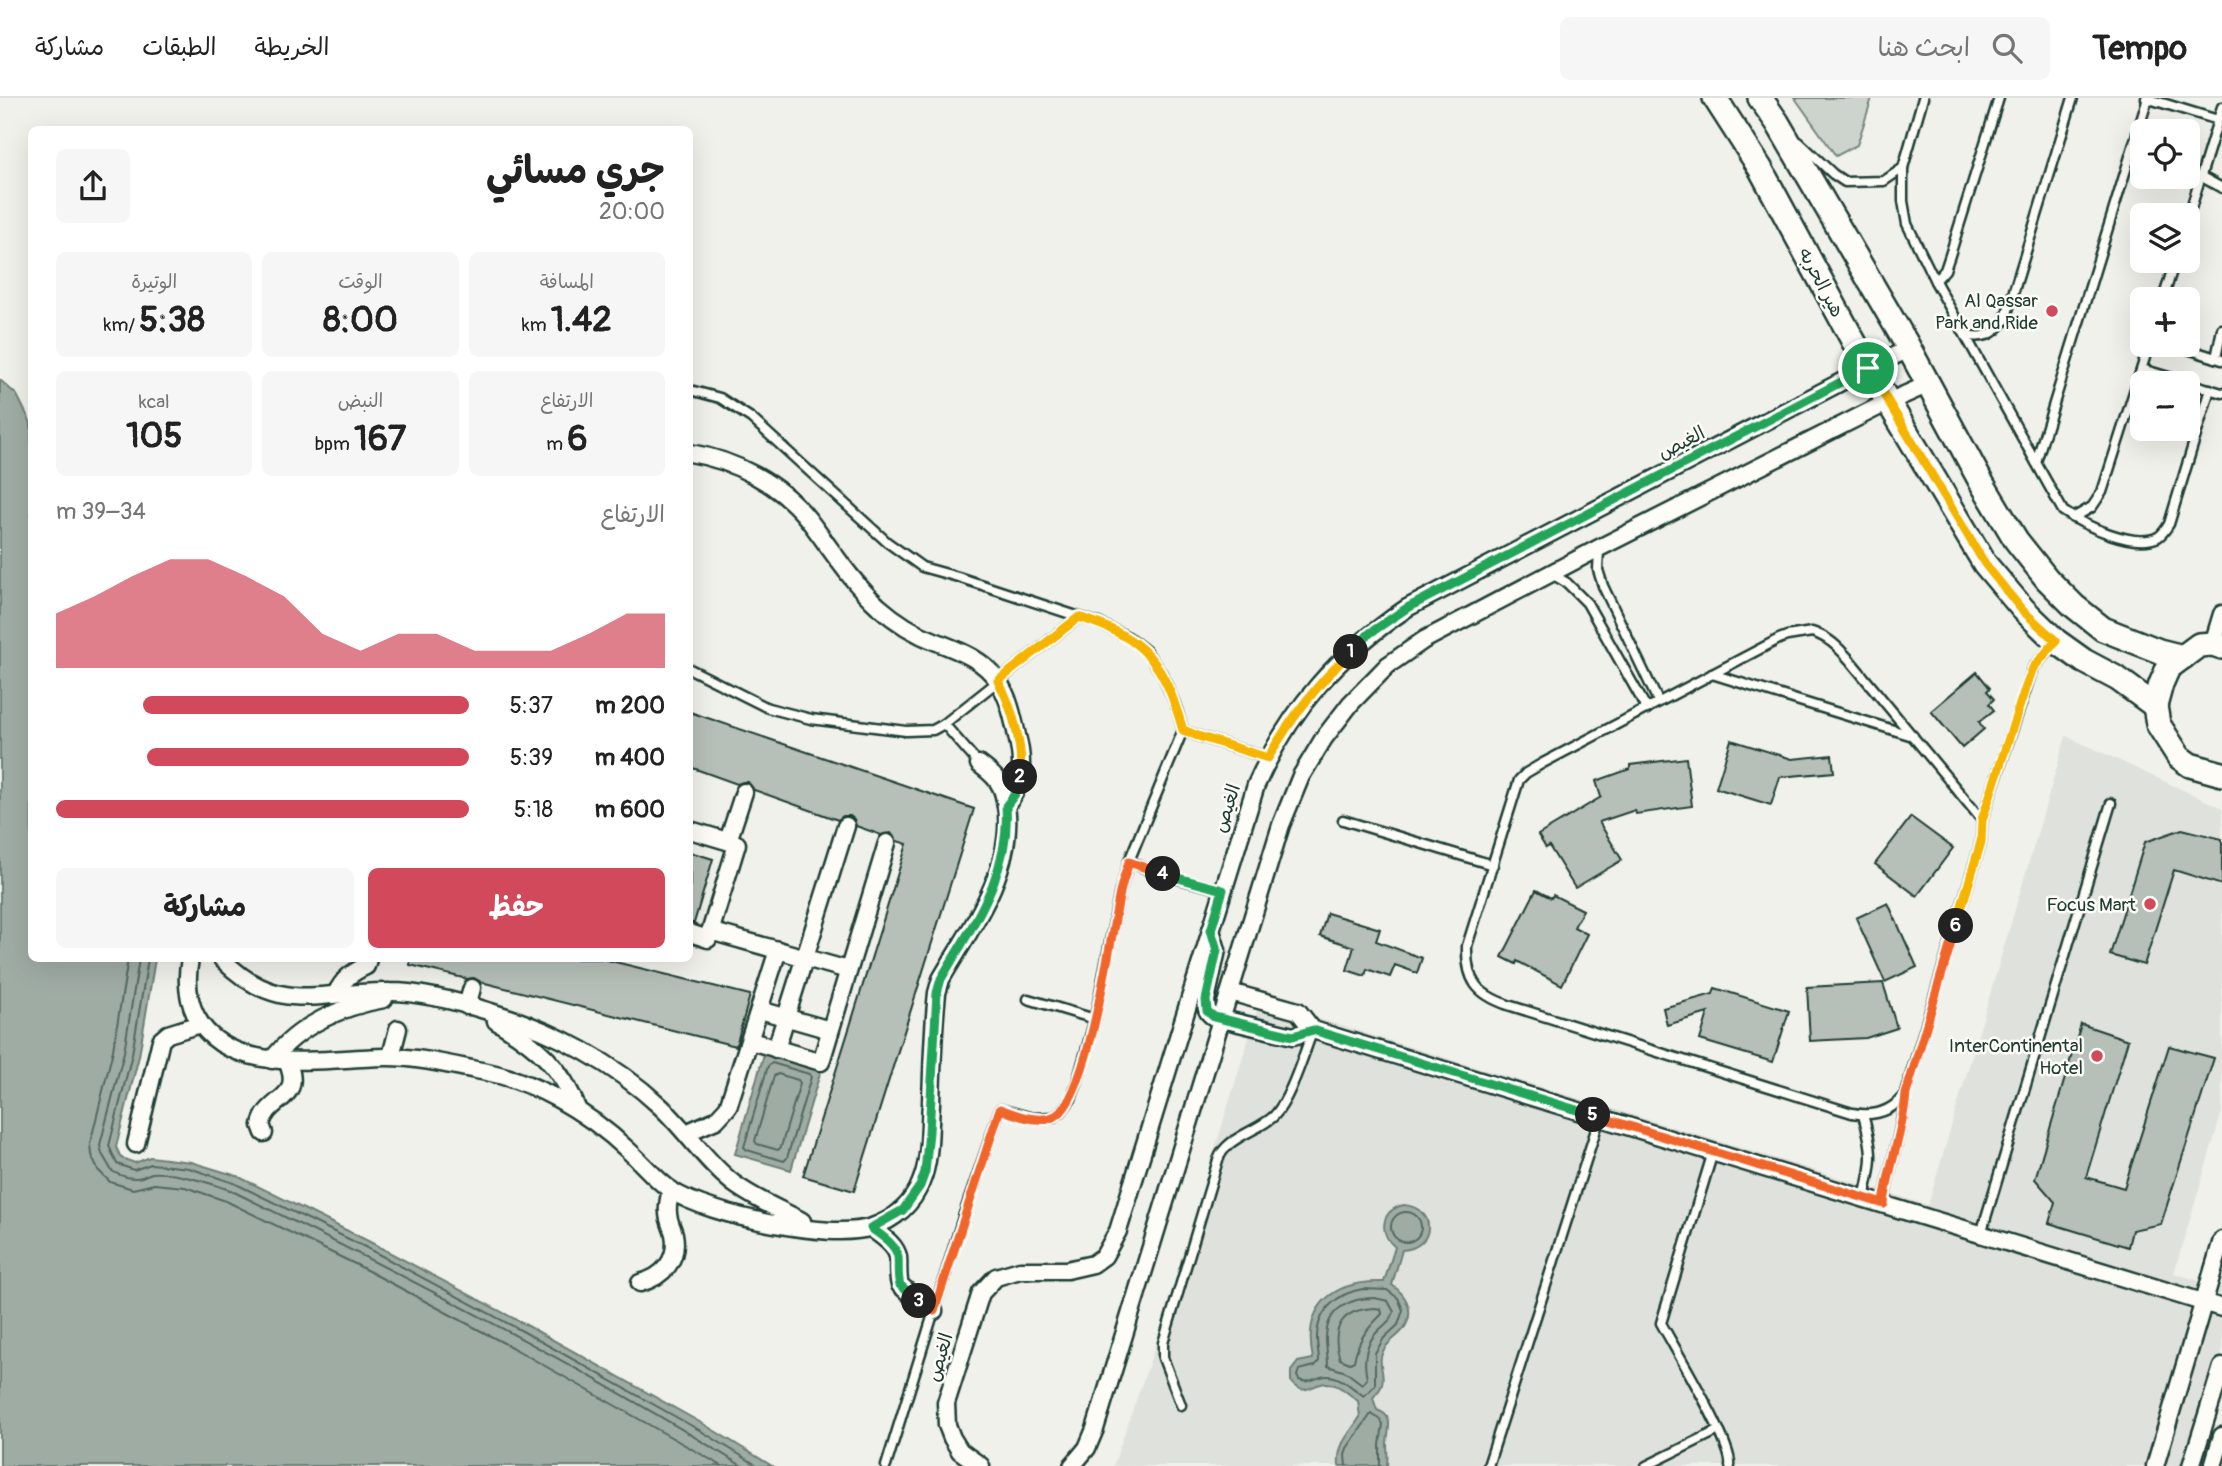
<!DOCTYPE html>
<html lang="ar">
<head>
<meta charset="utf-8">
<style>
  body { margin:0; font-family:Pangolin,"Playpen Sans Arabic",sans-serif; background:#f6f6f6; color:#222; direction:rtl; height:100vh; display:flex; flex-direction:column; font-size:26px; white-space:nowrap }
  * { box-sizing:border-box; margin:0 }
  p { font-size:23px; color:#767676 }
  .icon { flex:none; width:38px; height:38px; fill:none; stroke:currentColor; stroke-width:2; stroke-linecap:round; stroke-linejoin:round }
  .map { position:relative; flex:1; overflow:hidden; direction:ltr }
  .panel { position:absolute; left:28px; top:28px; width:665px; height:836px; display:flex; flex-direction:column; background:#fff; border-radius:10px; box-shadow:0 7px 28px #0002; direction:rtl }
  .panel>* { flex:none }
  .tools { position:absolute; left:2130px; top:21px; display:grid; gap:14px }
  .tools a { display:grid; place-items:center; width:70px; height:70px; border-radius:10px; background:#fff; box-shadow:0 7px 28px #0002; font-size:35px }
  .pin { position:absolute; display:grid; place-items:center; width:60px; height:60px; color:#fff; margin:-30px; border:4px solid #fff; border-radius:50%; box-shadow:0 2px 7px #0007 }
  .km { position:absolute; width:35px; height:35px; margin:-18px; border-radius:50%; background:#222; color:#fff; font-size:19px; line-height:35px; text-align:center }
  .round { display:grid; place-items:center; flex:none; width:74px; height:74px; border-radius:10px; background:#f6f6f6 }
  .headline { display:flex; align-items:center; justify-content:space-between; height:119px; padding:0 28px }
  h1 { font-size:38px; font-weight:700; line-height:52px }
  .stats { display:grid; grid-template-columns:repeat(3,1fr); gap:10px; height:119px; padding:7px 28px }
  .stats div { display:grid; align-content:center; border-radius:10px; background:#f6f6f6; text-align:center }
  .stats b { font-size:35px; font-weight:700 }
  .stats small { font-size:19px; font-weight:400 }
  .stats p { font-size:19px }
  .chart { height:196px; padding:14px 28px }
  .chart p { display:flex; justify-content:space-between }
  .chart svg { width:100%; height:126px; margin-top:7px; fill:#d1495b; opacity:.7 }
  .cta { display:flex; gap:14px; margin-top:auto; padding:14px 28px }
  .cta a { flex:1; height:80px; border-radius:10px; background:#d1495b; color:#fff; font-size:28px; font-weight:700; line-height:80px; text-align:center }
  .cta a+a { background:#f6f6f6; color:#222 }
  ul { padding:0 28px; list-style:none; font-size:23px }
  li { display:grid; grid-template-columns:112px 84px 1fr; align-items:center; height:52px }
  li i { height:18px; border-radius:9px; background:#d1495b }
  header { display:flex; align-items:center; gap:42px; box-sizing:border-box; height:98px; padding:0 35px; background:#fff; border-bottom:2px solid #e0e0e0 }
  header strong { font-size:33px }
  nav { display:flex; gap:38px; margin-inline-start:auto; font-size:24px }
  .search { width:490px; height:63px; background:#f6f6f6; display:flex; align-items:center; gap:18px; box-sizing:border-box; padding:0 24px; border-radius:10px; color:#767676; font-size:26px }
  .map>svg:first-child { display:block }
  .built { fill:#dfe2dc }
  .green { fill:#cdd3cd; stroke:#768880; stroke-width:2 }
  .water { fill:#9faca4; stroke:#6c8077; stroke-width:2 }
  .lines { fill:none; stroke-linecap:round; stroke-linejoin:round }
  .shore { stroke:#526961; stroke-width:2 }
  .building { fill:#b6bfb8; stroke:#1f3d34; stroke-width:2 }
  .lane-casing { stroke:#1f3d34; stroke-width:13 }
  .street-casing { stroke:#1f3d34; stroke-width:21 }
  .secondary-casing { stroke:#1f3d34; stroke-width:28 }
  .lane { stroke:#fdfcf7; stroke-width:8 }
  .street { stroke:#fdfcf7; stroke-width:16 }
  .secondary { stroke:#fdfcf7; stroke-width:23 }
  .split-1-casing { stroke:#fff; stroke-width:14 }
  .split-2-casing { stroke:#fff; stroke-width:14 }
  .split-3-casing { stroke:#fff; stroke-width:14 }
  .split-4-casing { stroke:#fff; stroke-width:14 }
  .split-5-casing { stroke:#fff; stroke-width:14 }
  .split-6-casing { stroke:#fff; stroke-width:14 }
  .split-7-casing { stroke:#fff; stroke-width:14 }
  .split-1 { stroke:#22a559; stroke-width:9 }
  .split-2 { stroke:#f5b400; stroke-width:9 }
  .split-3 { stroke:#22a559; stroke-width:9 }
  .split-4 { stroke:#f0652b; stroke-width:9 }
  .split-5 { stroke:#22a559; stroke-width:9 }
  .split-6 { stroke:#f0652b; stroke-width:9 }
  .split-7 { stroke:#f5b400; stroke-width:9 }
  .poi-dot { fill:#d1495b; stroke:#fdfcf7; stroke-width:2.5 }
  .labels { text-anchor:middle; stroke-width:5; stroke-linejoin:round; paint-order:stroke }
  .street-label { font-size:19px; fill:#1f3d34; stroke:#fdfcf7 }
  .poi-label { font-size:19px; fill:#1f3d34; stroke:#fdfcf7; text-anchor:end }
</style>
</head>
<body>
<header>
<strong>Tempo</strong>
<div class="search"><svg class="icon" aria-label="search" viewBox="0 0 24 24"><circle cx="10" cy="10" r="6"/><path d="M15 15l6 6"/></svg>ابحث هنا</div>
<nav><a>الخريطة</a><a>الطبقات</a><a>مشاركة</a></nav>
</header>
<div class="map">
<svg width="2222" height="1368" viewBox="0 0 2222 1368">
  <rect width="100%" height="100%" fill="#f0f1eb"/>
  <filter id="ink" filterUnits="userSpaceOnUse"><feTurbulence type="fractalNoise" baseFrequency=".0143" numOctaves="2"/><feDisplacementMap in="SourceGraphic" scale="14" xChannelSelector="R" yChannelSelector="G"/><feConvolveMatrix kernelMatrix="1 2 1 2 8 2 1 2 1" color-interpolation-filters="sRGB"/></filter>
  <g filter="url(#ink)">
    <polygon class="built" points="2066,638 2222,710 2222,1014 2174,1175 2222,1190 2222,1299 2200,1368 1113,1368 1152,1257 1260,903 1928,1107"/>
    <polygon class="green" points="1795,0 1872,0 1857,47 1836,58"/>
    <g class="water">
      <polygon points="0,282 17,297 31,325 32,861 155,861 139,958 116,1049 121,1060 135,1065 150,1059 191,1064 237,1078 368,1143 528,1228 705,1327 772,1368 0,1368"/>
      <polygon points="764,956 821,972 791,1072 735,1056"/>
      <path d="M1404,1107C1437,1110 1436,1150 1402,1152L1392,1187C1408,1198 1416,1216 1402,1233C1394,1242 1384,1246 1381,1259C1379,1268 1385,1277 1382,1286C1381,1292 1376,1295 1373,1300L1377,1312C1395,1318 1388,1330 1387,1345C1387,1352 1388,1359 1387,1368H1339C1337,1345 1349,1337 1360,1319L1358,1303C1349,1296 1339,1286 1327,1285C1312,1285 1304,1301 1291,1283V1273L1298,1264L1313,1261C1302,1208 1332,1182 1384,1184L1395,1149C1378,1135 1381,1112 1404,1107Z"/>
    </g>
    <g class="lines">
      <g class="shore">
        <polyline points="128,861 113,952 90,1046 91,1057 98,1072 110,1084 133,1091 154,1086 185,1089 226,1103 357,1167 515,1251 722,1368"/>
        <path d="M139,861L124,954L100,1047L102,1056L112,1073C120,1078 132,1082 142,1079C145,1078 148,1076 152,1075C171,1073 216,1086 234,1094C406,1178 579,1267 742,1368"/>
        <polyline points="148,861 132,956 109,1048 117,1066 134,1072 151,1066 189,1070 234,1085 365,1149 524,1234 701,1333 758,1368"/>
        <polygon points="772,965 809,976 811,979 787,1060 784,1063 747,1052 744,1049 768,968"/>
        <polygon points="778,976 798,982 800,985 781,1049 778,1052 757,1046 755,1043 774,978"/>
        <circle cx="1406" cy="1129" r="15"/>
        <path d="M1363,1191L1387,1192L1398,1200L1403,1212L1398,1227L1384,1240L1375,1255V1287L1364,1298C1353,1291 1342,1278 1327,1278C1316,1278 1310,1287 1299,1282L1297,1278L1299,1272L1315,1268L1319,1263C1319,1255 1317,1248 1317,1240C1317,1213 1337,1195 1363,1191Z"/>
        <path d="M1375,1200L1388,1203L1394,1214C1391,1223 1386,1225 1379,1232C1365,1245 1363,1263 1367,1281L1362,1286L1346,1274L1328,1268C1328,1259 1326,1250 1326,1241C1326,1211 1349,1200 1375,1200Z"/>
        <path d="M1375,1210L1381,1211L1382,1216C1367,1231 1358,1241 1354,1263L1350,1265L1340,1261C1330,1230 1342,1211 1375,1210Z"/>
        <polyline points="1346,1368 1345,1357 1347,1350 1371,1316 1380,1321 1383,1326 1380,1347 1380,1368"/>
      </g>
    </g>
    <g class="building">
      <polygon points="1977,574 1990,590 1987,593 1994,601 1989,606 1994,612 1979,624 1984,631 1962,650 1931,613"/>
      <polygon points="690,614 974,711 854,1093 803,1078 907,746 897,743 891,735 881,737 856,728 854,721 850,718 843,718 838,722 754,692 748,684 743,684 737,686 690,669"/>
      <polygon points="1731,642 1792,661 1832,657 1834,674 1780,679 1771,707 1716,690"/>
      <polygon points="1686,660 1692,708 1636,716 1635,712 1599,724 1622,762 1575,790 1549,748 1546,750 1538,737 1601,699 1596,683 1630,671 1630,667"/>
      <polygon points="1911,719 1953,750 1917,798 1875,766"/>
      <polygon points="2182,731 2222,741 2222,787 2174,772 2144,867 2110,857 2145,744"/>
      <polygon points="690,754 713,761 694,825 690,825"/>
      <polygon points="1536,792 1551,800 1553,797 1583,812 1574,829 1587,836 1562,887 1517,863 1516,866 1502,859"/>
      <polygon points="1888,805 1917,869 1885,884 1856,820"/>
      <polygon points="1327,815 1380,831 1376,843 1422,860 1417,875 1395,867 1390,879 1367,871 1365,878 1347,872 1354,849 1320,838"/>
      <polygon points="410,861 603,861 750,897 736,948 481,884 474,880 467,881 410,867"/>
      <polygon points="1883,885 1897,930 1866,940 1810,943 1807,889"/>
      <polygon points="1715,890 1789,913 1773,964 1700,942 1708,915 1667,927 1663,910 1713,896"/>
      <polygon points="2081,926 2128,942 2086,1079 2124,1090 2169,948 2214,960 2161,1126 2132,1132 2128,1149 2049,1125 2055,1104 2035,1081"/>
    </g>
    <g class="lines">
      <defs>
        <g id="lane">
          <path d="M1923,0L1903,70V103L1907,126L1935,183L2063,413C2083,427 2134,451 2158,439C2163,436 2166,431 2169,426L2210,291"/>
          <polyline points="2146,0 2218,22"/>
          <polyline points="1799,44 1833,76 1845,84 1884,83 1903,70"/>
          <polyline points="2200,78 2222,90"/>
          <polyline points="2188,120 2222,9"/>
          <polyline points="1935,183 1945,172 1950,157 1999,0"/>
          <polyline points="2163,201 2175,163"/>
          <path d="M1966,237C1984,241 1994,237 2005,222L2073,0"/>
          <polyline points="2175,247 2222,262"/>
          <polyline points="2216,260 2222,231"/>
          <polyline points="2142,271 2222,295"/>
          <polyline points="690,292 720,300 751,320 887,444 922,469 958,479 1098,525 1128,539 1146,553 1162,576 1176,608 1183,632 1129,763 1120,793 1095,921 1077,985 1071,1001 1061,1014 1054,1019 1033,1020 1000,1011 964,1116 886,1368"/>
          <polyline points="2036,364 2148,0"/>
          <polyline points="2073,420 2092,409 2102,394 2149,247"/>
          <polyline points="1599,451 1598,472 1603,488 1658,603"/>
          <polyline points="1552,476 1567,485 1587,505 1647,611"/>
          <path d="M1812,534C1828,539 1837,548 1848,560L1982,722L1981,744L1905,996C1892,1014 1874,1019 1852,1015L1508,907C1476,896 1466,882 1467,848L1519,682L1526,675L1543,665L1779,541L1787,538Z"/>
          <polyline points="690,571 768,610 811,621 906,633 933,632 944,626 1079,519"/>
          <polyline points="1712,576 1913,638"/>
          <polyline points="944,626 979,666"/>
          <polyline points="1183,632 1198,638 1268,660"/>
          <polyline points="1343,722 1493,767"/>
          <polyline points="1982,722 2033,570 2055,545"/>
          <polyline points="1129,763 1156,775 1222,792"/>
          <polyline points="1028,901 1095,921"/>
          <path d="M1863,1017C1874,1054 1873,1063 1864,1100"/>
          <path d="M1713,1054L1661,1225C1674,1249 1734,1348 1730,1368"/>
          <path d="M1884,1106C1888,1069 1903,1034 1905,996"/>
          <polyline points="1981,1136 2111,705"/>
          <path d="M1181,1307L1163,1260V1245L1218,1062C1226,1039 1257,1034 1274,1018C1290,1002 1304,955 1313,932"/>
          <polyline points="1488,1368 1600,1019"/>
          <polyline points="1646,1368 1719,1332"/>
        </g>
        <g id="street">
          <path d="M690,355C734,362 780,386 808,421C831,451 850,482 878,508C895,523 915,536 937,544C960,553 983,561 998,583C1009,599 1013,620 1017,638C1024,665 1023,686 1006,708"/>
          <polyline points="2213,546 2222,516"/>
          <polyline points="690,732 737,746 708,841 690,835"/>
          <polyline points="728,743 744,694"/>
          <path d="M1211,832L1217,852L1206,902C1206,910 1207,915 1214,919L1293,938L1313,932L2222,1210"/>
          <polyline points="710,833 848,872"/>
          <path d="M190,861C186,881 187,900 196,918C228,981 330,959 387,959C417,959 447,966 476,972C533,981 588,1014 629,1053C643,1066 656,1082 672,1093C709,1117 830,1143 872,1129C894,1122 913,1106 921,1084C931,1060 929,1032 931,1006C932,969 933,932 937,895L941,881C970,831 1011,777 1007,716C1006,708 1005,697 1001,689C997,679 987,672 979,666"/>
          <path d="M222,861C279,919 320,892 390,894C423,894 463,905 494,915C554,933 614,965 660,1008C686,1032 705,1063 733,1085C754,1101 779,1111 802,1123"/>
          <polyline points="1230,894 1298,913 1313,932"/>
          <path d="M336,896C343,881 351,875 366,868L368,861"/>
          <polyline points="467,908 472,890"/>
          <polyline points="760,912 830,932"/>
          <path d="M496,923C536,947 562,968 578,1013"/>
          <polyline points="751,943 821,964 887,745"/>
          <polyline points="776,951 846,728"/>
          <polyline points="391,958 398,931"/>
          <path d="M272,962C298,927 343,908 384,901"/>
          <path d="M264,1035L261,1027C267,998 305,1003 287,963"/>
          <polyline points="686,1035 716,1022 728,1009 778,852"/>
          <polyline points="136,1046 161,942 168,936 200,926"/>
          <path d="M871,1130C880,1137 896,1146 898,1159C899,1168 897,1177 900,1187L924,1208L934,1213"/>
          <path d="M640,1185C663,1179 679,1162 674,1136C672,1129 668,1122 668,1115C667,1107 669,1100 671,1092"/>
          <path d="M981,1368L960,1353L952,1340L947,1327L946,1305L981,1195L996,1179L1020,1172H1067L1093,1166L1104,1158L1118,1133L1256,687C1291,609 1337,558 1407,510L1868,270L1909,251"/>
          <polyline points="1072,1368 1087,1350 1095,1331 1281,727 1301,678 1324,640 1351,605 1388,567 1424,542 1599,450 1888,304 1929,286"/>
          <polyline points="2155,1368 2222,1142"/>
          <polyline points="2191,1368 2222,1269"/>
          <polyline points="2213,1368 2222,1338"/>
        </g>
        <g id="secondary">
          <polyline points="1715,0 1760,70 1868,270 1985,466 2023,511 2056,543 2084,563 2118,581 2155,608"/>
          <polyline points="1760,0 1777,24 1906,245 1980,382 2016,442 2047,481 2074,508 2103,531 2159,553 2183,559"/>
          <polyline points="2222,549 2213,546 2199,547 2168,570 2161,586 2155,608 2158,626 2179,659 2190,667 2222,676"/>
        </g>
      </defs>
      <use href="#lane" class="lane-casing"/>
      <use href="#street" class="street-casing"/>
      <use href="#secondary" class="secondary-casing"/>
      <use href="#lane" class="lane"/>
      <use href="#street" class="street"/>
      <use href="#secondary" class="secondary"/>
    </g>
  </g>
  <g class="lines" filter="url(#ink)">
    <defs>
      <polyline id="split-1" points="1351,554 1370,535 1407,510 1868,270"/>
      <path id="split-2" d="M1020,679C1024,651 1012,607 998,583L1079,519C1147,541 1163,564 1183,632L1198,638L1268,660C1291,620 1317,586 1351,554"/>
      <path id="split-3" d="M919,1203L900,1187C897,1177 899,1168 898,1159C896,1146 880,1137 871,1130L903,1112L920,1088L925,1074L929,1034L937,895L941,881C973,826 1011,775 1006,708L1015,696L1020,679"/>
      <path id="split-4" d="M919,1203L924,1208L934,1213L1000,1011C1016,1017 1041,1027 1057,1017C1089,996 1111,836 1120,795C1122,784 1126,774 1129,764L1163,776"/>
      <polyline id="split-5" points="1163,776 1223,792 1211,832 1217,852 1206,902 1207,913 1214,919 1293,938 1313,932 1593,1017"/>
      <path id="split-6" d="M1593,1017L1884,1106C1888,1069 1903,1034 1906,996L1956,828"/>
      <polyline id="split-7" points="1868,270 1985,466 2022,512 2056,543 2033,570 2024,594 1982,722 1981,744 1956,828"/>
    </defs>
    <use href="#split-1" class="split-1-casing"/>
    <use href="#split-2" class="split-2-casing"/>
    <use href="#split-3" class="split-3-casing"/>
    <use href="#split-4" class="split-4-casing"/>
    <use href="#split-5" class="split-5-casing"/>
    <use href="#split-6" class="split-6-casing"/>
    <use href="#split-7" class="split-7-casing"/>
    <use href="#split-1" class="split-1"/>
    <use href="#split-2" class="split-2"/>
    <use href="#split-3" class="split-3"/>
    <use href="#split-4" class="split-4"/>
    <use href="#split-5" class="split-5"/>
    <use href="#split-6" class="split-6"/>
    <use href="#split-7" class="split-7"/>
  </g>
  <g class="poi-dot">
    <circle cx="2052" cy="213" r="7"/>
    <circle cx="2150" cy="806" r="7"/>
    <circle cx="2097" cy="958" r="7"/>
  </g>
  <g class="labels">
    <g class="street-label">
      <text transform="translate(1822 184) rotate(62)" y="7">هير الحربه</text>
      <text transform="translate(1681 344) rotate(-27)" y="7">الغيص</text>
      <text transform="translate(1226 710) rotate(-72)" y="7">الغيص</text>
      <text transform="translate(939 1259) rotate(-73)" y="7">الغيص</text>
    </g>
    <g class="poi-label">
      <text x="2038" y="209">Al Qassar<tspan x="2038" dy="22">Park and Ride</tspan></text>
      <text x="2136" y="813">Focus Mart</text>
      <text x="2083" y="954">InterContinental<tspan x="2083" dy="22">Hotel</tspan></text>
    </g>
  </g>
</svg>
<div class="tools">
<a><svg class="icon" aria-label="locate" viewBox="0 0 24 24"><circle cx="12" cy="12" r="6"/><path d="M12 2v4M12 18v4M2 12h4M18 12h4"/></svg></a>
<a><svg class="icon" aria-label="layers" viewBox="0 0 24 24"><path d="M12 4l9 5-9 5-9-5zM3 14l9 5 9-5"/></svg></a>
<a>+</a>
<a>−</a>
</div>
<div class="pin" style="left:1868px;top:270px;background:#1e9e55"><svg class="icon" aria-label="arrive" viewBox="0 0 24 24"><path d="M6 21V4h12l-3 4 3 4H6"/></svg></div>
<b class="km" style="left:1351px;top:554px">1</b>
<b class="km" style="left:1020px;top:679px">2</b>
<b class="km" style="left:919px;top:1203px">3</b>
<b class="km" style="left:1163px;top:776px">4</b>
<b class="km" style="left:1593px;top:1017px">5</b>
<b class="km" style="left:1956px;top:828px">6</b>
<section class="panel">
<div class="headline"><div><h1>جري مسائي</h1><p>20:00</p></div><a class="round"><svg class="icon" aria-label="share" viewBox="0 0 24 24"><path d="M12 15V3M7 8l5-5 5 5M5 13v7h14v-7"/></svg></a></div>
<div class="stats">
<div><p>المسافة</p><b>1.42<small> km</small></b></div>
<div><p>الوقت</p><b>8:00</b></div>
<div><p>الوتيرة</p><b>5:38<small> /km</small></b></div>
</div>
<div class="stats">
<div><p>الارتفاع</p><b>6<small> m</small></b></div>
<div><p>النبض</p><b>167<small> bpm</small></b></div>
<div><p>kcal</p><b>105</b></div>
</div>
<div class="chart"><p><span>الارتفاع</span>34–39 m</p>
<svg viewBox="0 0 160 44" preserveAspectRatio="none"><path d="M0 44V25L10 19L20 12L30 6L40 6L50 12L60 19L70 32L80 38L90 32L100 32L110 38L120 38L130 38L140 32L150 25L160 25V44z"/></svg>
</div>
<ul>
<li><b>200 m</b>5:37<i style="width:79%"></i></li>
<li><b>400 m</b>5:39<i style="width:78%"></i></li>
<li><b>600 m</b>5:18<i style="width:100%"></i></li>
</ul>
<div class="cta"><a>حفظ</a><a>مشاركة</a></div>
</section>
</div>
</body>
</html>
